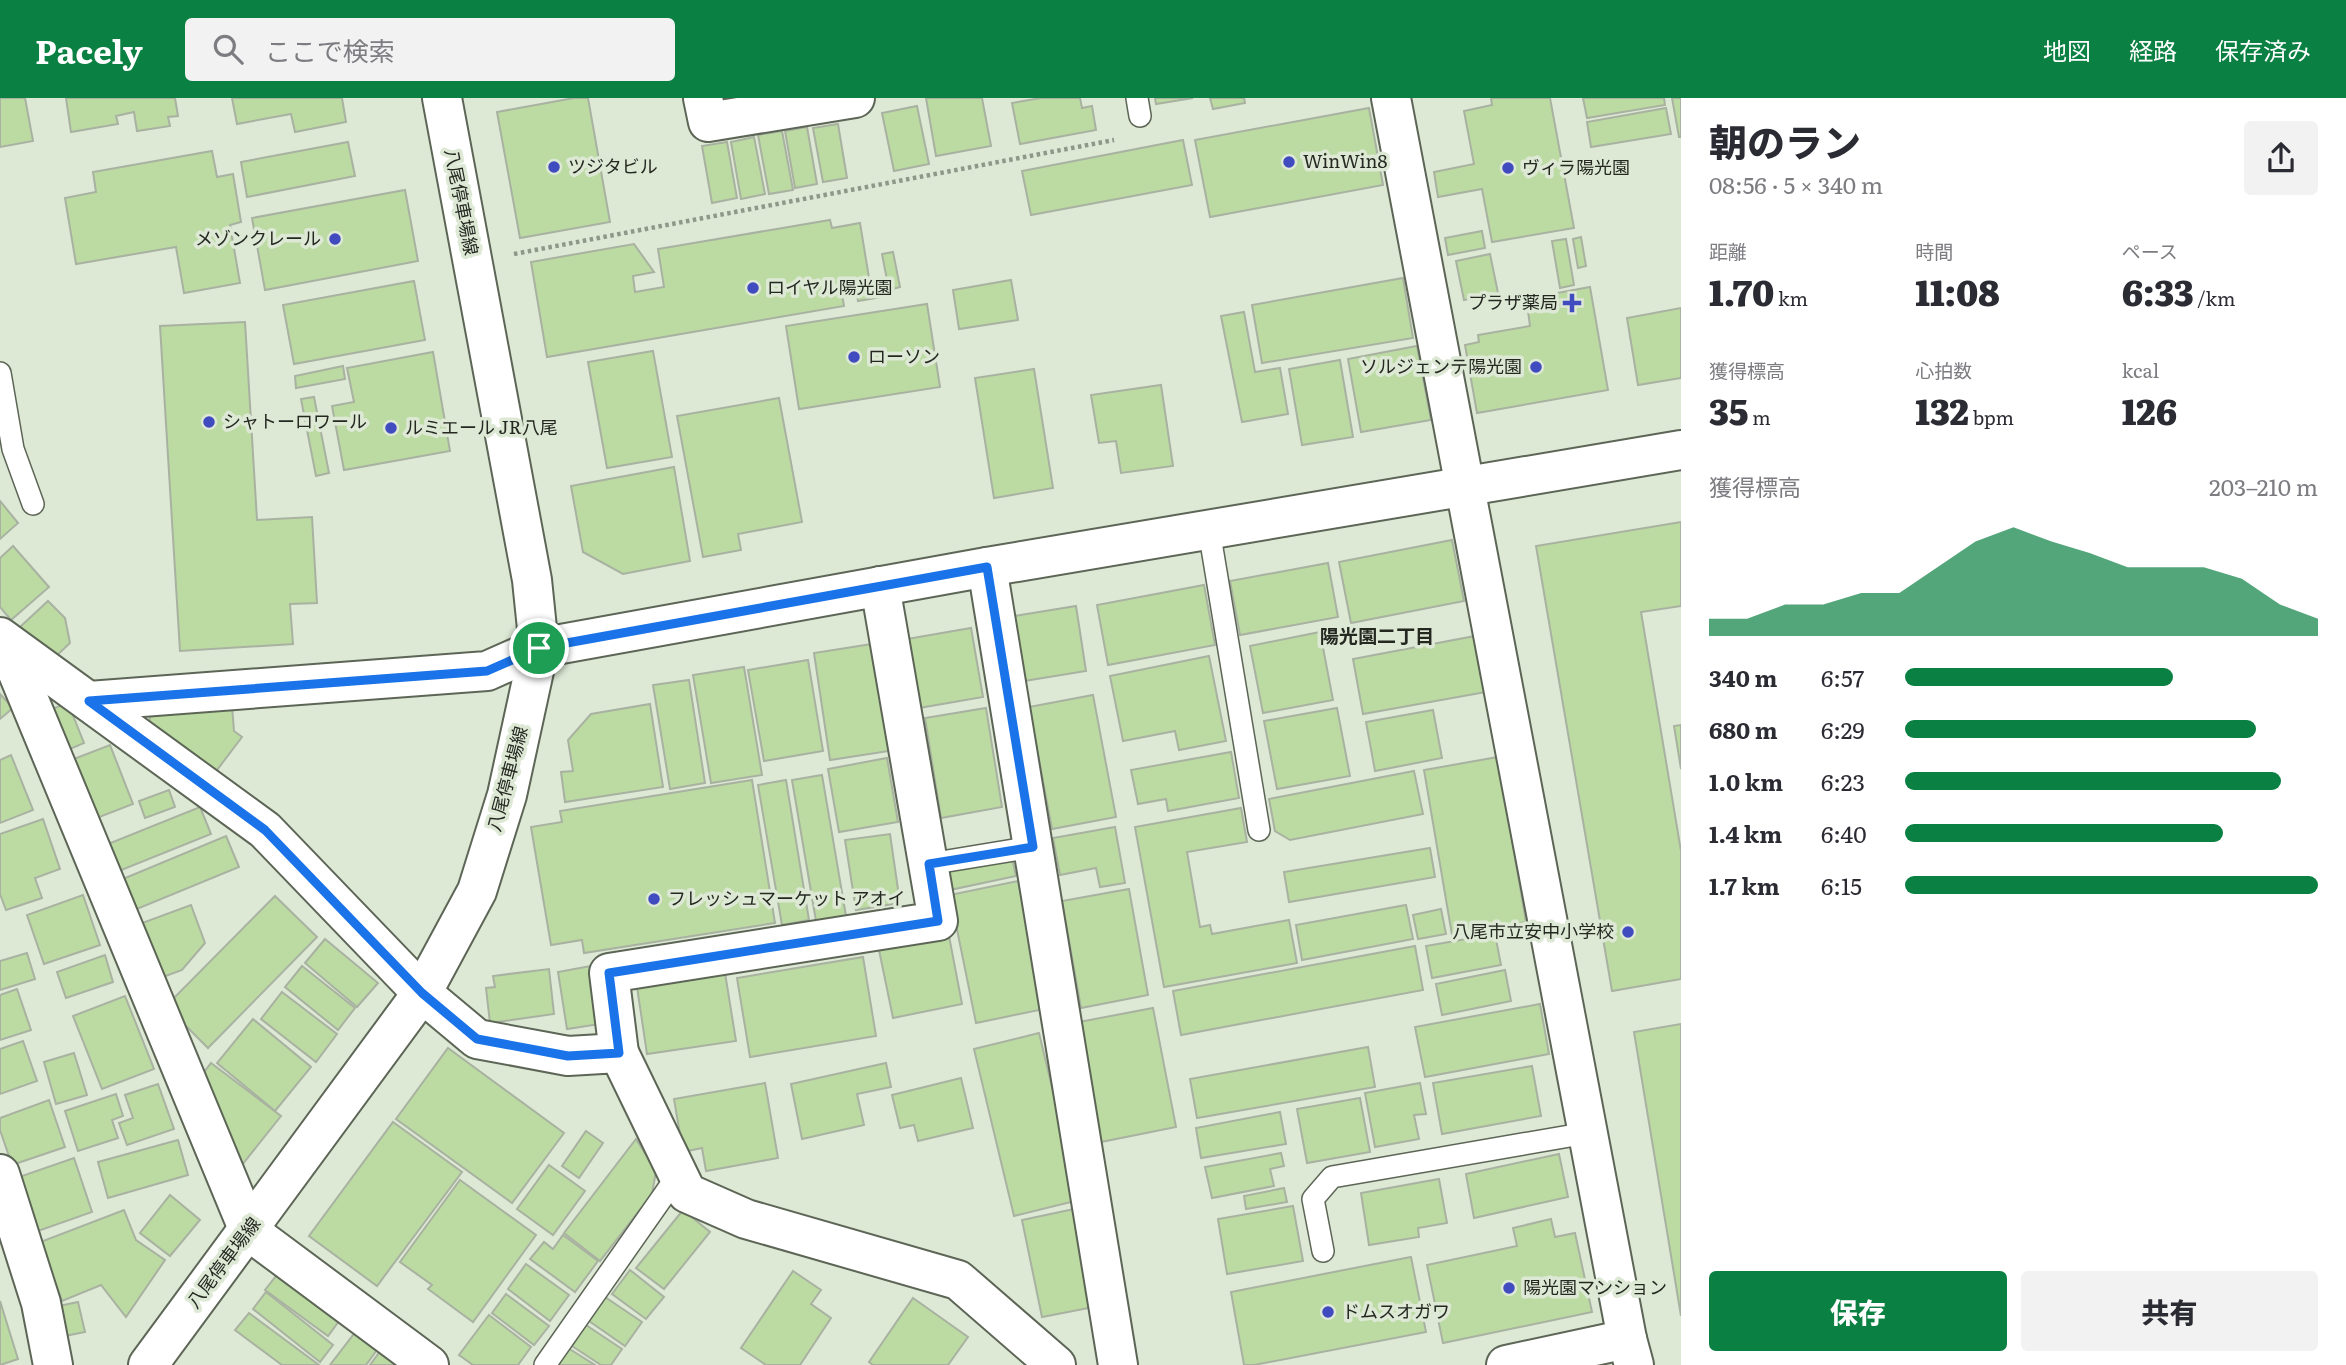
<!DOCTYPE html>
<html lang="ja">
<head>
<meta charset="utf-8">
<style>
  body { margin:0; font-family:Literata,"Noto Sans JP",serif; background:#f2f2f3; color:#2b2b33; height:100vh; display:flex; flex-direction:column; font-size:26px; white-space:nowrap }
  * { box-sizing:border-box; margin:0 }
  p { font-size:23px; color:#7c7c81 }
  .icon { flex:none; width:38px; height:38px; fill:none; stroke:currentColor; stroke-width:2; stroke-linecap:round; stroke-linejoin:round }
  .map { position:relative; flex:1; overflow:hidden }
  .side { display:flex; flex-direction:column; background:#fff; width:665px }
  .side>* { flex:none }
  .pin { position:absolute; display:grid; place-items:center; width:60px; height:60px; color:#fff; margin:-30px; border:4px solid #fff; border-radius:50%; box-shadow:0 2px 7px #0007 }
  .round { display:grid; place-items:center; flex:none; width:74px; height:74px; border-radius:7px; background:#f2f2f3 }
  .summary { display:flex; align-items:center; justify-content:space-between; height:119px; padding:0 28px }
  h1 { font-size:38px; font-weight:800; line-height:52px }
  .metrics { display:grid; grid-template-columns:repeat(3,1fr); gap:10px; height:119px; padding:7px 28px }
  .metrics div { display:grid; align-content:center }
  .metrics b { font-size:35px; font-weight:800 }
  .metrics small { font-size:19px; font-weight:400 }
  .metrics p { font-size:19px }
  .chart { height:196px; padding:14px 28px }
  .chart p { display:flex; justify-content:space-between }
  .chart svg { width:100%; height:126px; margin-top:7px; fill:#0b8043; opacity:.7 }
  .button { display:flex; gap:14px; margin-top:auto; padding:14px 28px }
  .button a { flex:1; height:80px; border-radius:7px; background:#0b8043; color:#fff; font-size:28px; font-weight:800; line-height:80px; text-align:center }
  .button a+a { background:#f2f2f3; color:#2b2b33 }
  ul { padding:0 28px; list-style:none; font-size:23px }
  li { display:grid; grid-template-columns:112px 84px 1fr; align-items:center; height:52px }
  li i { height:18px; border-radius:9px; background:#0b8043 }
  header { display:flex; align-items:center; gap:42px; box-sizing:border-box; height:98px; padding:0 35px; background:#0b8043; color:#fff }
  header strong { font-size:33px }
  nav { display:flex; gap:38px; margin-inline-start:auto; font-size:24px }
  .search { width:490px; height:63px; background:#f2f2f3; display:flex; align-items:center; gap:18px; box-sizing:border-box; padding:0 24px; border-radius:7px; color:#7c7c81; font-size:26px }
  main { display:flex; flex:1; min-height:0 }
  .map>svg:first-child { display:block }
  .building { fill:#bcdba3; stroke:#a9b2a1; stroke-width:2 }
  .lines { fill:none; stroke-linecap:round; stroke-linejoin:round }
  .service-casing { stroke:#5d6656; stroke-width:24 }
  .minor-casing { stroke:#5d6656; stroke-width:42 }
  .tertiary-casing { stroke:#5d6656; stroke-width:42 }
  .secondary-casing { stroke:#5d6656; stroke-width:42 }
  .path { stroke:#8f9789; stroke-width:4.5; stroke-dasharray:3.5 3.5; stroke-linecap:butt }
  .service { stroke:#fff; stroke-width:21 }
  .minor { stroke:#fff; stroke-width:38 }
  .tertiary { stroke:#fff; stroke-width:38 }
  .secondary { stroke:#fff; stroke-width:38 }
  .route-casing { stroke:#fff; stroke-width:14 }
  .route { stroke:#1a73e8; stroke-width:9 }
  .poi-dot { fill:#404bbf; stroke:#dde8d5; stroke-width:2.5 }
  .labels { text-anchor:middle; stroke-width:7; stroke-linejoin:round; paint-order:stroke }
  .poi-label { font-size:18px; fill:#242821; stroke:#dde8d5; text-anchor:start }
  .street-label { font-size:18px; fill:#242821; stroke:#dde8d5 }
  .neighbourhood-label { font-size:19px; font-weight:bold; fill:#242821; stroke:#dde8d5 }
</style>
</head>
<body>
<header>
<strong>Pacely</strong>
<div class="search"><svg class="icon" aria-label="search" viewBox="0 0 24 24"><circle cx="10" cy="10" r="6"/><path d="M15 15l6 6"/></svg>ここで検索</div>
<nav><a>地図</a><a>経路</a><a>保存済み</a></nav>
</header>
<main>
<div class="map">
<svg width="1681" height="1267" viewBox="0 0 1681 1267">
  <rect width="100%" height="100%" fill="#dde8d5"/>
  <g class="building">
    <polygon points="0,0 25,0 33,43 0,49"/>
    <polygon points="66,0 175,0 178,18 168,19 170,28 137,33 134,14 116,18 118,26 71,34"/>
    <polygon points="232,0 342,0 346,24 295,34 291,16 237,26"/>
    <polygon points="574,0 588,0 610,124 520,140 497,14"/>
    <polygon points="926,0 982,0 991,48 936,58"/>
    <polygon points="1041,0 1080,0 1082,10 1092,8 1096,32 1020,46 1012,5"/>
    <polygon points="1155,0 1193,0 1156,6"/>
    <polygon points="1210,0 1244,0 1245,5 1213,11"/>
    <polygon points="1491,0 1550,0 1574,130 1492,144 1482,91 1438,99 1434,74 1474,66 1464,13 1492,7"/>
    <polygon points="1583,0 1664,0 1665,7 1587,20"/>
    <polygon points="1672,0 1681,0 1681,39 1679,39"/>
    <polygon points="917,8 929,66 894,73 882,15"/>
    <polygon points="1369,10 1383,87 1210,119 1195,42"/>
    <polygon points="1666,10 1671,36 1591,49 1587,24"/>
    <polygon points="838,26 847,80 823,84 813,30"/>
    <polygon points="807,29 817,86 795,90 785,33"/>
    <polygon points="782,33 793,92 769,96 758,37"/>
    <polygon points="754,39 765,96 741,101 731,44"/>
    <polygon points="1183,42 1192,87 1031,117 1022,73"/>
    <polygon points="348,44 355,78 247,99 241,64"/>
    <polygon points="727,44 737,100 712,105 702,48"/>
    <polygon points="212,53 217,79 233,76 241,124 230,127 240,185 184,195 176,149 76,166 65,100 96,94 93,74"/>
    <polygon points="405,92 418,163 265,192 252,120"/>
    <polygon points="830,122 832,130 860,125 870,186 841,191 844,208 547,259 531,164 634,146 654,174 633,178 635,194 664,189 658,151"/>
    <polygon points="1482,133 1485,150 1448,157 1445,140"/>
    <polygon points="1581,139 1586,168 1578,170 1573,141"/>
    <polygon points="1566,141 1574,187 1560,190 1552,143"/>
    <polygon points="893,154 900,189 889,192 882,156"/>
    <polygon points="1490,156 1498,195 1464,202 1456,163"/>
    <polygon points="1403,180 1413,240 1262,265 1252,207"/>
    <polygon points="1011,182 1018,222 959,231 953,192"/>
    <polygon points="414,183 425,242 294,266 283,207"/>
    <polygon points="880,187 882,199 858,203 856,191"/>
    <polygon points="1590,189 1608,292 1477,315 1465,247 1479,244 1478,237 1530,228 1528,213 1559,207 1557,195"/>
    <polygon points="927,206 940,289 799,311 786,228"/>
    <polygon points="1681,210 1681,280 1638,287 1627,220"/>
    <polygon points="1244,214 1255,274 1280,270 1288,316 1242,324 1221,218"/>
    <polygon points="245,224 257,422 312,419 317,505 290,506 293,546 180,553 160,228"/>
    <polygon points="1417,248 1431,322 1361,334 1348,261"/>
    <polygon points="653,253 672,359 607,370 588,264"/>
    <polygon points="433,254 450,353 344,372 332,308 354,304 347,270"/>
    <polygon points="1340,262 1353,339 1302,347 1289,271"/>
    <polygon points="343,268 345,281 296,290 295,278"/>
    <polygon points="1034,271 1053,390 994,400 975,280"/>
    <polygon points="1161,287 1173,368 1121,375 1116,343 1099,345 1091,297"/>
    <polygon points="314,299 329,375 316,378 301,301"/>
    <polygon points="779,300 802,424 738,436 741,452 703,459 677,318"/>
    <polygon points="674,369 690,463 623,476 583,454 571,388"/>
    <polygon points="0,403 18,425 0,441"/>
    <polygon points="1681,424 1681,508 1641,514 1681,753 1681,881 1612,893 1536,448"/>
    <polygon points="1452,442 1464,503 1351,525 1339,464"/>
    <polygon points="13,448 49,489 11,522 0,509 0,460"/>
    <polygon points="1328,465 1338,519 1240,537 1230,483"/>
    <polygon points="1204,487 1215,547 1108,567 1097,507"/>
    <polygon points="48,503 65,520 70,545 52,562 20,529"/>
    <polygon points="1076,508 1086,573 1018,584 1008,519"/>
    <polygon points="971,530 983,599 919,610 907,541"/>
    <polygon points="1320,534 1333,602 1263,615 1250,548"/>
    <polygon points="1475,538 1486,594 1363,616 1353,561"/>
    <polygon points="872,546 889,653 830,662 814,555"/>
    <polygon points="1209,558 1226,643 1179,652 1175,633 1123,643 1110,578"/>
    <polygon points="808,562 823,653 764,663 748,572"/>
    <polygon points="744,569 762,677 711,685 693,577"/>
    <polygon points="689,582 705,685 670,691 653,587"/>
    <polygon points="0,596 13,610 0,621"/>
    <polygon points="1093,597 1116,719 1052,731 1029,609"/>
    <polygon points="68,605 84,645 63,654 46,613"/>
    <polygon points="650,606 663,689 565,704 561,674 573,673 568,642 591,616"/>
    <polygon points="232,608 234,633 242,639 214,676 149,624 151,615"/>
    <polygon points="986,610 1002,709 941,720 925,620"/>
    <polygon points="1337,610 1350,678 1277,691 1264,623"/>
    <polygon points="1433,612 1442,660 1375,673 1366,624"/>
    <polygon points="1681,627 1681,671 1674,628"/>
    <polygon points="110,647 133,706 89,723 66,664"/>
    <polygon points="1231,654 1239,700 1168,713 1166,701 1138,706 1131,672"/>
    <polygon points="11,657 33,712 0,725 0,662"/>
    <polygon points="1498,659 1526,824 1452,837 1424,672"/>
    <polygon points="887,660 898,724 839,734 828,671"/>
    <polygon points="1414,673 1423,716 1290,742 1275,733 1269,701"/>
    <polygon points="822,677 846,818 816,823 792,682"/>
    <polygon points="752,682 775,825 584,855 582,842 551,847 531,729 562,724 560,713"/>
    <polygon points="786,682 809,822 782,827 758,687"/>
    <polygon points="169,692 175,709 145,720 139,703"/>
    <polygon points="200,709 211,736 114,775 103,748"/>
    <polygon points="1241,710 1247,744 1187,754 1200,829 1210,827 1212,836 1289,822 1297,865 1164,889 1135,729"/>
    <polygon points="43,721 60,771 35,780 42,800 6,812 0,796 0,736"/>
    <polygon points="1115,729 1125,785 1100,789 1096,770 1060,777 1053,740"/>
    <polygon points="890,736 900,805 856,812 845,742"/>
    <polygon points="226,738 239,769 132,813 118,783"/>
    <polygon points="1430,750 1435,779 1289,804 1284,774"/>
    <polygon points="1012,760 1016,778 950,792 946,774"/>
    <polygon points="1018,783 1044,911 976,925 950,797"/>
    <polygon points="1129,791 1148,897 1081,910 1062,803"/>
    <polygon points="83,797 100,847 44,866 27,817"/>
    <polygon points="275,798 317,839 208,950 166,908"/>
    <polygon points="191,807 205,845 182,872 155,882 134,828"/>
    <polygon points="1406,807 1413,841 1302,862 1296,827"/>
    <polygon points="1441,811 1446,836 1418,841 1413,817"/>
    <polygon points="1495,836 1501,867 1432,880 1426,848"/>
    <polygon points="949,838 962,906 893,920 879,852"/>
    <polygon points="325,841 378,885 357,909 305,865"/>
    <polygon points="1415,848 1423,892 1181,937 1173,893"/>
    <polygon points="27,855 35,881 0,892 0,863"/>
    <polygon points="105,857 113,884 66,900 57,874"/>
    <polygon points="863,859 876,938 750,959 737,880"/>
    <polygon points="302,868 355,910 338,932 285,889"/>
    <polygon points="591,868 600,926 567,931 558,874"/>
    <polygon points="549,871 554,916 490,925 486,890 495,889 493,878"/>
    <polygon points="1505,872 1511,903 1442,917 1436,886"/>
    <polygon points="725,875 736,943 647,956 637,889"/>
    <polygon points="17,891 31,932 0,942 0,897"/>
    <polygon points="282,894 337,936 316,964 261,921"/>
    <polygon points="125,898 154,971 102,991 73,918"/>
    <polygon points="1540,906 1549,956 1425,979 1415,929"/>
    <polygon points="1153,910 1176,1029 1101,1044 1079,924"/>
    <polygon points="253,921 311,969 275,1013 217,965"/>
    <polygon points="1681,926 1681,1218 1634,934"/>
    <polygon points="1039,935 1079,1102 1014,1118 974,951"/>
    <polygon points="23,943 37,983 0,996 0,951"/>
    <polygon points="1368,949 1375,989 1197,1020 1190,981"/>
    <polygon points="448,950 564,1035 512,1105 396,1021"/>
    <polygon points="74,955 87,997 56,1006 44,964"/>
    <polygon points="211,965 281,1018 234,1077 196,985"/>
    <polygon points="886,965 891,989 857,996 864,1027 802,1041 791,986"/>
    <polygon points="1532,968 1541,1018 1442,1036 1433,985"/>
    <polygon points="961,980 973,1030 918,1043 914,1027 900,1030 892,997"/>
    <polygon points="765,985 778,1060 706,1073 702,1050 683,1054 674,1001"/>
    <polygon points="1420,985 1426,1016 1414,1017 1419,1041 1375,1049 1365,995"/>
    <polygon points="158,986 174,1031 127,1047 119,1025 133,1020 125,997"/>
    <polygon points="116,996 123,1018 112,1022 118,1040 78,1053 65,1013"/>
    <polygon points="1360,1000 1370,1054 1307,1065 1297,1011"/>
    <polygon points="49,1002 65,1049 12,1067 0,1032 0,1020"/>
    <polygon points="1280,1014 1286,1046 1201,1060 1196,1030"/>
    <polygon points="393,1024 462,1074 377,1188 309,1138"/>
    <polygon points="586,1033 603,1045 579,1080 562,1068"/>
    <polygon points="636,1041 656,1073 652,1096 600,1163 564,1135"/>
    <polygon points="178,1042 188,1077 108,1100 98,1064"/>
    <polygon points="1281,1055 1284,1068 1270,1071 1274,1088 1212,1100 1205,1069"/>
    <polygon points="1559,1056 1568,1099 1474,1120 1466,1076"/>
    <polygon points="74,1060 92,1114 38,1133 19,1079"/>
    <polygon points="549,1067 585,1093 553,1137 517,1111"/>
    <polygon points="1439,1081 1447,1125 1418,1130 1419,1139 1369,1147 1361,1095"/>
    <polygon points="460,1082 536,1137 473,1224 428,1191 432,1187 400,1164"/>
    <polygon points="1284,1090 1287,1104 1246,1111 1244,1098"/>
    <polygon points="170,1097 200,1122 170,1158 140,1135"/>
    <polygon points="1293,1108 1303,1163 1227,1176 1218,1121"/>
    <polygon points="1079,1110 1099,1208 1042,1219 1022,1122"/>
    <polygon points="124,1112 136,1142 165,1162 126,1219 101,1187 62,1203 55,1184 45,1187 30,1148"/>
    <polygon points="683,1112 710,1134 664,1191 636,1170"/>
    <polygon points="1551,1121 1555,1139 1575,1135 1592,1214 1443,1245 1427,1167 1517,1148 1513,1130"/>
    <polygon points="563,1137 598,1163 575,1194 530,1161 544,1144 553,1151"/>
    <polygon points="1411,1159 1426,1234 1254,1267 1244,1267 1231,1194"/>
    <polygon points="526,1166 569,1197 550,1223 508,1191"/>
    <polygon points="630,1172 664,1199 646,1221 612,1196"/>
    <polygon points="280,1173 342,1219 328,1238 265,1192"/>
    <polygon points="793,1173 821,1192 811,1206 831,1220 800,1267 766,1267 741,1250"/>
    <polygon points="266,1194 333,1247 320,1264 253,1211"/>
    <polygon points="506,1196 549,1228 534,1247 492,1215"/>
    <polygon points="605,1199 642,1224 625,1248 589,1223"/>
    <polygon points="913,1200 968,1239 948,1267 873,1267 869,1264"/>
    <polygon points="0,1203 18,1261 0,1267"/>
    <polygon points="78,1204 85,1234 60,1239 54,1209"/>
    <polygon points="249,1215 319,1267 282,1267 235,1232"/>
    <polygon points="489,1217 531,1249 518,1267 473,1267 459,1257"/>
    <polygon points="586,1227 622,1251 611,1267 601,1267 572,1248"/>
    <polygon points="360,1228 382,1245 366,1267 330,1267"/>
    <polygon points="384,1248 401,1261 397,1267 370,1267"/>
    <polygon points="568,1250 595,1267 557,1267"/>
  </g>
  <g class="lines">
    <defs>
      <g id="service">
        <polyline points="1137,0 1140,18"/>
        <polyline points="0,275 13,351 33,406"/>
        <polyline points="1209,432 1259,732"/>
        <polyline points="929,766 1033,749"/>
        <polyline points="1323,1153 1313,1101 1332,1079 1587,1035"/>
        <polyline points="545,1267 678,1077"/>
      </g>
      <g id="minor">
        <polyline points="703,0 708,24 855,0"/>
        <polyline points="1391,0 1627,1241 1634,1267"/>
        <polyline points="987,469 1118,1267"/>
        <polyline points="0,539 265,732 422,895 477,941 568,958 619,955 687,1095 746,1121 958,1182 1056,1267"/>
        <polyline points="5,544 249,1133 429,1267"/>
        <polyline points="89,603 487,573 539,550"/>
        <polyline points="619,955 609,875 938,823 880,488"/>
        <polyline points="0,1076 41,1205 53,1267"/>
        <polyline points="1506,1267 1627,1241"/>
      </g>
      <polyline id="tertiary" points="539,550 987,469 1681,352"/>
      <polyline id="secondary" points="148,1267 422,895 477,793 507,697 539,550 532,482 442,0"/>
    </defs>
    <use href="#service" class="service-casing"/>
    <use href="#minor" class="minor-casing"/>
    <use href="#tertiary" class="tertiary-casing"/>
    <use href="#secondary" class="secondary-casing"/>
    <polyline class="path" points="514,156 1114,42"/>
    <use href="#service" class="service"/>
    <use href="#minor" class="minor"/>
    <use href="#tertiary" class="tertiary"/>
    <use href="#secondary" class="secondary"/>
  </g>
  <g class="lines">
    <defs>
      <polygon id="route" points="987,469 1033,749 929,766 938,823 609,875 619,955 568,958 477,941 422,895 265,732 89,603 487,573 539,550"/>
    </defs>
    <use href="#route" class="route-casing"/>
    <use href="#route" class="route"/>
  </g>
  <g class="poi-dot">
    <circle cx="1289" cy="64" r="7"/>
    <circle cx="554" cy="69" r="7"/>
    <circle cx="1508" cy="70" r="7"/>
    <circle cx="335" cy="141" r="7"/>
    <circle cx="753" cy="190" r="7"/>
    <path d="M1568.5 194.5h7v7h7v7h-7v7h-7v-7h-7v-7h7z"/>
    <circle cx="854" cy="259" r="7"/>
    <circle cx="1536" cy="269" r="7"/>
    <circle cx="209" cy="324" r="7"/>
    <circle cx="391" cy="330" r="7"/>
    <circle cx="654" cy="801" r="7"/>
    <circle cx="1628" cy="834" r="7"/>
    <circle cx="1509" cy="1190" r="7"/>
    <circle cx="1328" cy="1214" r="7"/>
  </g>
  <g class="labels">
    <g class="poi-label">
      <text x="1303" y="70">WinWin8</text>
      <text x="568" y="75">ツジタビル</text>
      <text x="1522" y="76">ヴィラ陽光園</text>
      <text x="321" y="147" text-anchor="end">メゾンクレール</text>
      <text x="767" y="196">ロイヤル陽光園</text>
      <text x="1558" y="211" text-anchor="end">プラザ薬局</text>
      <text x="868" y="265">ローソン</text>
      <text x="1522" y="275" text-anchor="end">ソルジェンテ陽光園</text>
      <text x="223" y="330">シャトーロワール</text>
      <text x="405" y="336">ルミエール JR八尾</text>
      <text x="668" y="807">フレッシュマーケット アオイ</text>
      <text x="1614" y="840" text-anchor="end">八尾市立安中小学校</text>
      <text x="1523" y="1196">陽光園マンション</text>
      <text x="1342" y="1220">ドムスオガワ</text>
    </g>
    <g class="street-label">
      <text transform="translate(461 104) rotate(79)" y="6">八尾停車場線</text>
      <text transform="translate(508 681) rotate(-75)" y="6">八尾停車場線</text>
      <text transform="translate(224 1165) rotate(-53)" y="6">八尾停車場線</text>
    </g>
    <g class="neighbourhood-label">
      <text x="1377" y="545">陽光園二丁目</text>
    </g>
  </g>
</svg>
<div class="pin" style="left:539px;top:550px;background:#1e9e55"><svg class="icon" aria-label="arrive" viewBox="0 0 24 24"><path d="M6 21V4h12l-3 4 3 4H6"/></svg></div>
</div>
<section class="side">
<div class="summary"><div><h1>朝のラン</h1><p>08:56 · 5 × 340 m</p></div><a class="round"><svg class="icon" aria-label="share" viewBox="0 0 24 24"><path d="M12 15V3M7 8l5-5 5 5M5 13v7h14v-7"/></svg></a></div>
<div class="metrics">
<div><p>距離</p><b>1.70<small> km</small></b></div>
<div><p>時間</p><b>11:08</b></div>
<div><p>ペース</p><b>6:33<small> /km</small></b></div>
</div>
<div class="metrics">
<div><p>獲得標高</p><b>35<small> m</small></b></div>
<div><p>心拍数</p><b>132<small> bpm</small></b></div>
<div><p>kcal</p><b>126</b></div>
</div>
<div class="chart"><p><span>獲得標高</span>203–210 m</p>
<svg viewBox="0 0 160 44" preserveAspectRatio="none"><path d="M0 44V38L10 38L20 33L30 33L40 29L50 29L60 20L70 11L80 6L90 11L100 15L110 20L120 20L130 20L140 24L150 33L160 38V44z"/></svg>
</div>
<ul>
<li><b>340 m</b>6:57<i style="width:65%"></i></li>
<li><b>680 m</b>6:29<i style="width:85%"></i></li>
<li><b>1.0 km</b>6:23<i style="width:91%"></i></li>
<li><b>1.4 km</b>6:40<i style="width:77%"></i></li>
<li><b>1.7 km</b>6:15<i style="width:100%"></i></li>
</ul>
<div class="button"><a>保存</a><a>共有</a></div>
</section>
</main>
</body>
</html>
